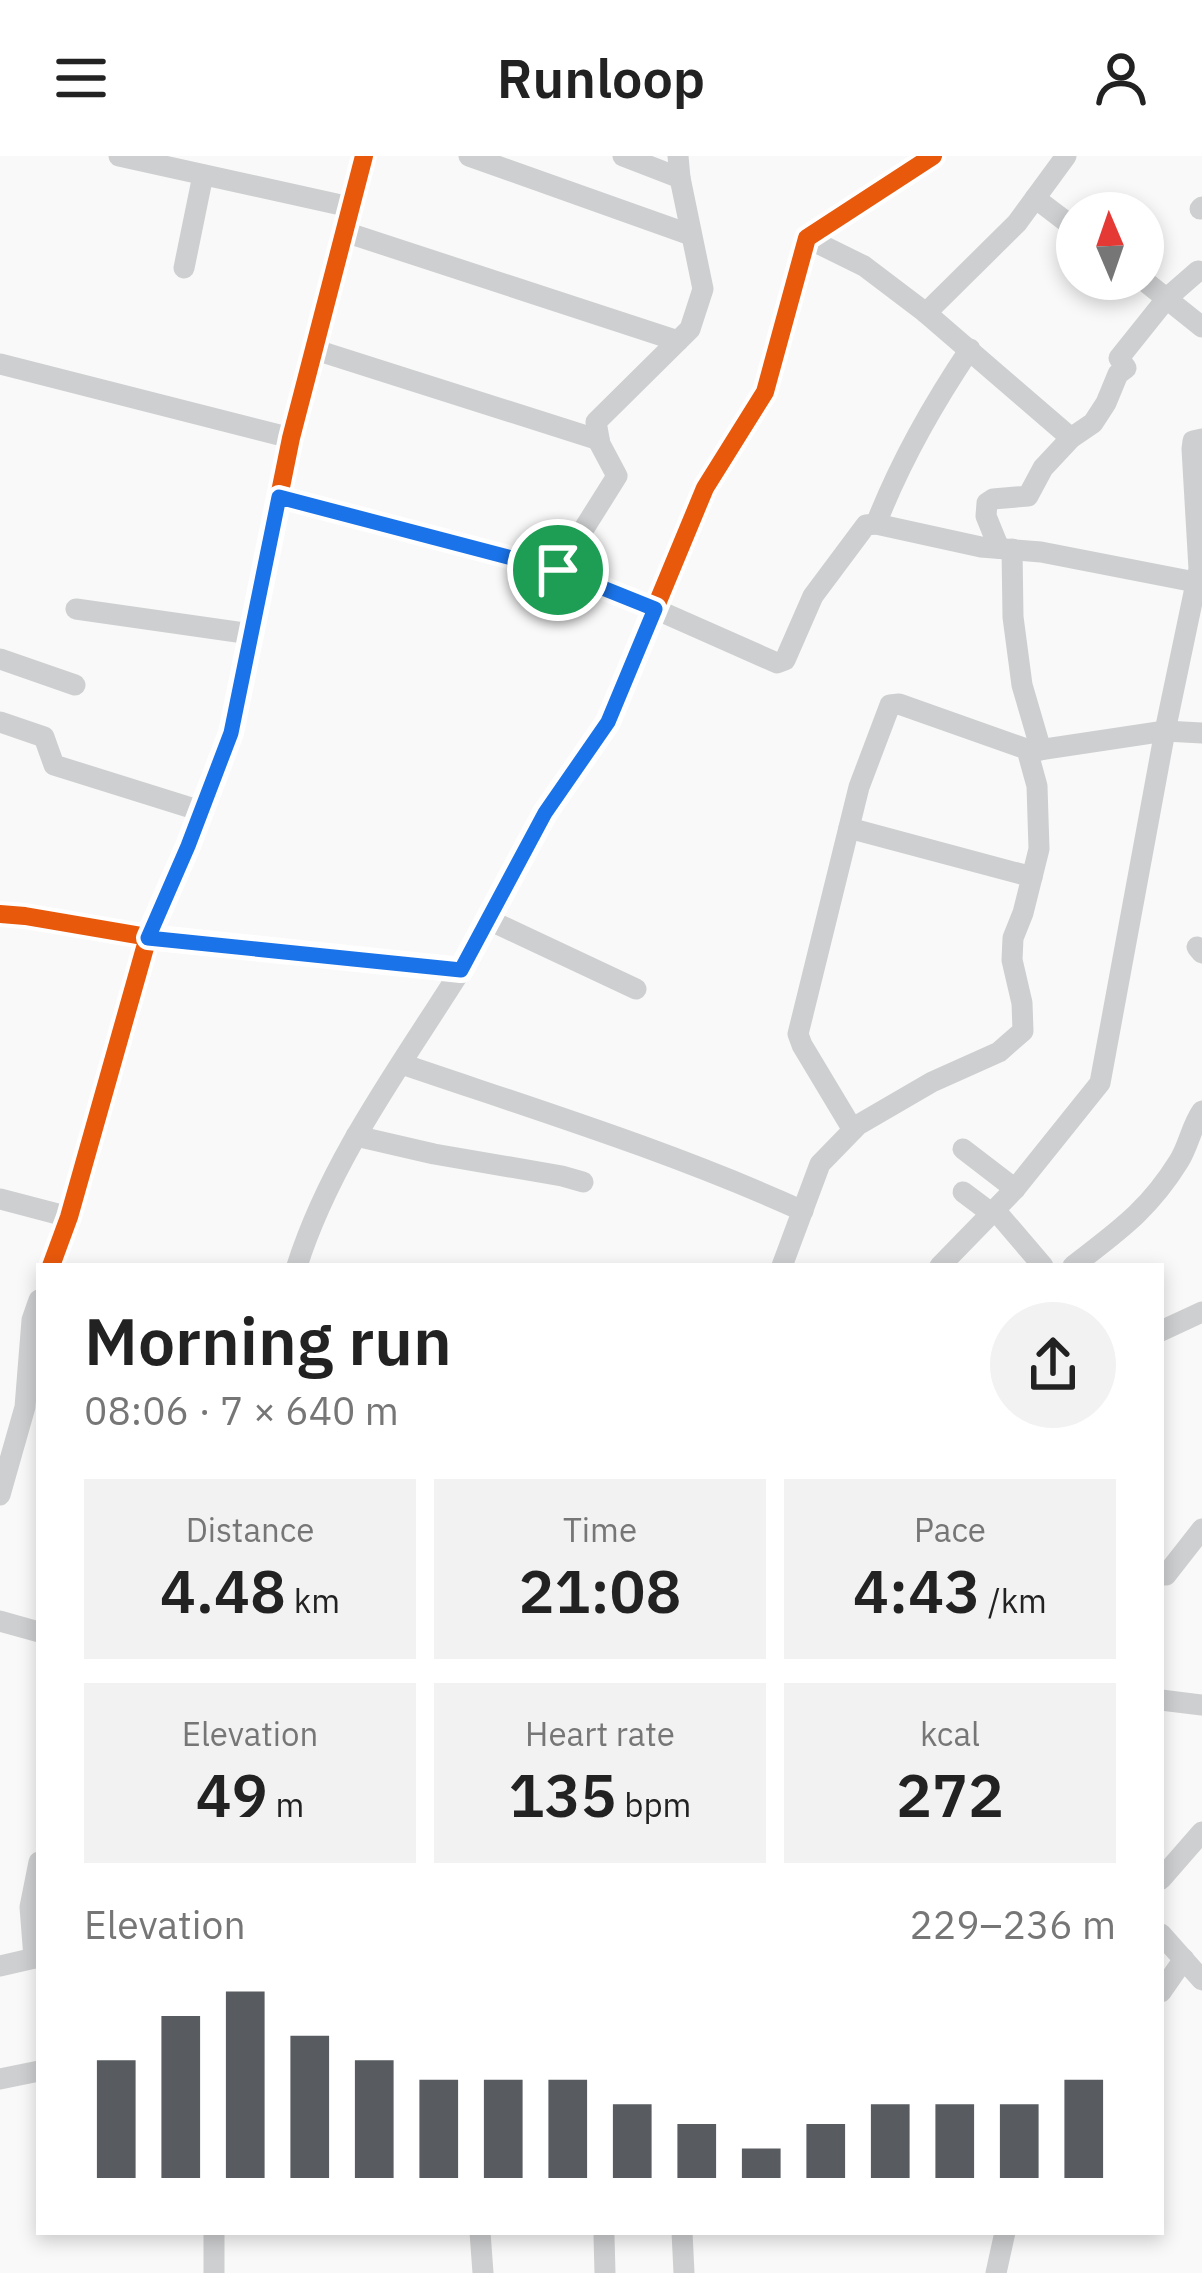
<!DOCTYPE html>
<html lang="en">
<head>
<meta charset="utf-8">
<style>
  body { margin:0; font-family:"IBM Plex Sans",sans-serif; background:#f2f2f2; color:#222; height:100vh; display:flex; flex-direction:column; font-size:45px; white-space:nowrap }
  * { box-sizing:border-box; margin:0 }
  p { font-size:39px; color:#767676 }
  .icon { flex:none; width:66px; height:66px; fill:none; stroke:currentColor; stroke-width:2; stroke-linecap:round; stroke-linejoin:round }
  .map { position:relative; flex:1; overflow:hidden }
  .panel { position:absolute; left:36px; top:1107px; width:1128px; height:972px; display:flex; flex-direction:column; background:#fff; border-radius:0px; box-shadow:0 6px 18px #0003 }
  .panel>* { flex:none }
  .needle { width:78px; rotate:358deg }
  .fabs { position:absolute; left:1056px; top:36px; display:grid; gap:24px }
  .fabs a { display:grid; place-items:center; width:108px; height:108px; border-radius:50%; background:#fff; box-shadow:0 6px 18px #0003; font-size:60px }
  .pin { position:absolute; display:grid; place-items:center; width:102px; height:102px; color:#fff; margin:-51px; border:6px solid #fff; border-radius:50%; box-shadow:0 3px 12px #0007 }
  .round { display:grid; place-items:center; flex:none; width:126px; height:126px; border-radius:63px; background:#f2f2f2 }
  .head { display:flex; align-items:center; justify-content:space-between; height:204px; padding:0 48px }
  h1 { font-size:66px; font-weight:600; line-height:90px }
  .metrics { display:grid; grid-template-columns:repeat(3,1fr); gap:18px; height:204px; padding:12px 48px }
  .metrics div { display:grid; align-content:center; border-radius:0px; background:#f2f2f2; text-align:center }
  .metrics b { font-size:60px; font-weight:600 }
  .metrics small { font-size:33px; font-weight:400 }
  .metrics p { font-size:33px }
  .chart { height:336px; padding:24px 48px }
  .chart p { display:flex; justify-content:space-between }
  .chart svg { width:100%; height:216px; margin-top:12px; stroke:#585c60; stroke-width:6 }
  header { display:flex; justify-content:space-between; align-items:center; height:156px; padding:0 48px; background:#fff; font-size:54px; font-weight:600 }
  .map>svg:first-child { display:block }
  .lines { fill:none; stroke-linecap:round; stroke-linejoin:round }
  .minor { stroke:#cecfd0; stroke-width:21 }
  .cycleway-casing { stroke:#fff; stroke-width:26 }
  .cycleway { stroke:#e8590c; stroke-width:18 }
  .route-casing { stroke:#fff; stroke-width:24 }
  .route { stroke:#1a73e8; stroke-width:15 }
</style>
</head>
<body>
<header><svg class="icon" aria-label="menu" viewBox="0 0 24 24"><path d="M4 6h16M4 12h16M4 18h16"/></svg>Runloop<svg class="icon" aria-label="person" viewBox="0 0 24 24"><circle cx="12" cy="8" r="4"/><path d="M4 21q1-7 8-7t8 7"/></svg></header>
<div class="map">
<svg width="1202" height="2117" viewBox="0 0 1202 2117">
  <rect width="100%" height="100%" fill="#f9f9f9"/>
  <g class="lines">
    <g class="minor">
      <polyline points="119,0 350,51"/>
      <polyline points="469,0 691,79"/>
      <polyline points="623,0 680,22"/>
      <polyline points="1035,42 1077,74"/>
      <polyline points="1200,53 1202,51"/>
      <polyline points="345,76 678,185"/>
      <polyline points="807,82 864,110 926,157 1071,282"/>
      <polyline points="184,112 203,19"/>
      <polyline points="1142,123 1202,171"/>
      <polyline points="926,157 1017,67 1066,0"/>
      <polyline points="316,194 599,284"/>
      <polyline points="0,208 291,282"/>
      <polyline points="279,341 558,414 655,453 777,507 785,504 813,440 866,369 876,368 981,391 1041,396 1195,426"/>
      <path d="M876,368C900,306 933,248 970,193"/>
      <polyline points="999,392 986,360 987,347 993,343 1028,340 1043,312 1071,282 1093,267 1106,247 1118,218 1126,212 1119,202 1167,142 1198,115"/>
      <polyline points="1012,393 1013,461 1022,529 1041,594"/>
      <polyline points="558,414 617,320 600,288 596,266 690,173 703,133 680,22 678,0"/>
      <polyline points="76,453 251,478"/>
      <polyline points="0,503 75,529"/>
      <polyline points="0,566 44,581 54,609 201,655"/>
      <polyline points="849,672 1032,721"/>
      <polyline points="0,758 25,760 148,781 461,814 545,657 608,566 705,332 765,236 807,82 933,0"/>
      <polyline points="489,764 636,833"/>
      <polyline points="1197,791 1202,797"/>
      <path d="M402,908C537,954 673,996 803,1055"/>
      <polyline points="853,974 802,889 798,878 859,631 890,549 899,548 1032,595 1165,575 1202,577"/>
      <polyline points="356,980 434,998 562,1020 583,1026"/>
      <polyline points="963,993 1015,1033"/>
      <polyline points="963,1036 991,1057"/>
      <polyline points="0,1043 69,1061"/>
      <polyline points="995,1054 1043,1110"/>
      <polyline points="51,1110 69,1061 148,781 188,690 231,577 291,282 364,0"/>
      <path d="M297,1110C331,1003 402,908 461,814"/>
      <polyline points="782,1110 820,1008 858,969 932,926 999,896 1023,875 1022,847 1012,804 1013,782 1023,757 1039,693 1037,630 1029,601 1032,595"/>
      <polyline points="940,1110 1015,1033 1100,927 1165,575 1199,413 1192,293 1193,285 1202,283"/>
      <path d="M1073,1110C1118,1075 1148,1055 1179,1005C1189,989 1191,971 1202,955"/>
      <polyline points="1161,1175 1202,1156"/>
      <polyline points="0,1339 25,1251 32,1164 39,1144"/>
      <polyline points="1161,1419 1166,1419 1202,1373"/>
      <polyline points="0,1465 39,1476"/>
      <polyline points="1161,1544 1202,1549"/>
      <polyline points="1161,1723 1202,1676"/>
      <polyline points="1161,1778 1202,1824"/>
      <polyline points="34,1802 30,1751 39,1706"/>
      <polyline points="0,1810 39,1801"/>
      <polyline points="1161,1836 1184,1803"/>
      <polyline points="0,1923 39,1915"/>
      <polyline points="480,2076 483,2117"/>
      <polyline points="682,2076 684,2117"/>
      <polyline points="604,2080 605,2117"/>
      <polyline points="214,2117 214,2076"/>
      <polyline points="996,2117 1005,2076"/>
    </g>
    <defs>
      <g id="cycleway">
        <polyline points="0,758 25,760 148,781 461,814 545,657 608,566 705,332 765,236 807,82 933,0"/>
        <polyline points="51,1110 69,1061 148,781 188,690 231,577 291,282 364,0"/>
      </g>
    </defs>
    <use href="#cycleway" class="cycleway-casing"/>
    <use href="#cycleway" class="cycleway"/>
  </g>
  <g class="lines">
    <defs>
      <polygon id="route" points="279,341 558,414 655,453 608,566 545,657 461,814 148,782 188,690 231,577"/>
    </defs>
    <use href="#route" class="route-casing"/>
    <use href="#route" class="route"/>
  </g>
</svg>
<div class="fabs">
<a><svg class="needle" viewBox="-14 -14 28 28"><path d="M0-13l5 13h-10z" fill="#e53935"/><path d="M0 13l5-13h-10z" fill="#767676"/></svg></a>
</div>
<div class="pin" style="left:558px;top:414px;background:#1e9e55"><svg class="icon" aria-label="arrive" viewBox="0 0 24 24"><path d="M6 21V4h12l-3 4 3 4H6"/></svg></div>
<section class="panel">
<div class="head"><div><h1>Morning run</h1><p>08:06 · 7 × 640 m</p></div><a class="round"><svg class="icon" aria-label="share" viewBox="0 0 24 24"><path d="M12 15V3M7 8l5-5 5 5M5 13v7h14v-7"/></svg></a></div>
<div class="metrics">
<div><p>Distance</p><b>4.48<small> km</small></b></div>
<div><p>Time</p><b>21:08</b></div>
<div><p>Pace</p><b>4:43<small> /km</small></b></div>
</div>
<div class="metrics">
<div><p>Elevation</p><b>49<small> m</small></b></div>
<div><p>Heart rate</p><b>135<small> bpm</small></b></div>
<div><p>kcal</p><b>272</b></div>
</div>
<div class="chart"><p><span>Elevation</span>229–236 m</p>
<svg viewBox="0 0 160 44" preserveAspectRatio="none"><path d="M5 44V20M15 44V11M25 44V6M35 44V15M45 44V20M55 44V24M65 44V24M75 44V24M85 44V29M95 44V33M105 44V38M115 44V33M125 44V29M135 44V29M145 44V29M155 44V24"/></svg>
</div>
</section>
</div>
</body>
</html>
